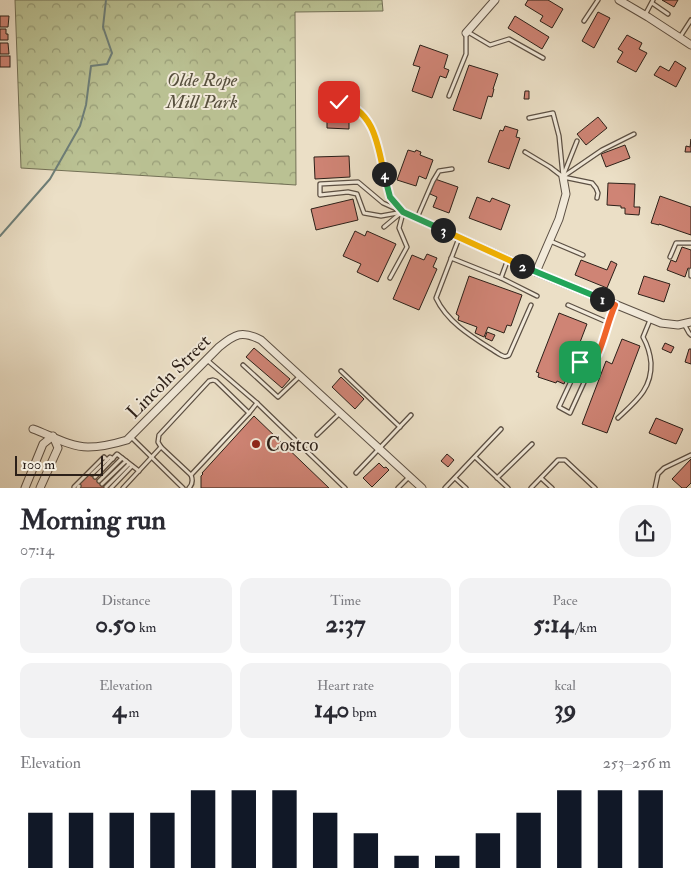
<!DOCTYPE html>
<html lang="en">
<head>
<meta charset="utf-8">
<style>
  body { margin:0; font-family:"IM FELL Double Pica",serif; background:#f2f2f3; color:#2b2b33; height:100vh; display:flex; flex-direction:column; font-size:19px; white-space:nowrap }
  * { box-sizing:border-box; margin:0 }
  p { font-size:16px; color:#7c7c81 }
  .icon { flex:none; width:28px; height:28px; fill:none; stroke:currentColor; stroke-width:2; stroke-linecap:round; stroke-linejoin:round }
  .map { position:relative; height:488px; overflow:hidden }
  .sheet { display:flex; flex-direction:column; background:#fff; flex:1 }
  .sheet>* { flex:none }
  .scale { position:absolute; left:15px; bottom:12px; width:88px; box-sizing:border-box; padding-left:5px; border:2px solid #2c2019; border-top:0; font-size:14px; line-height:18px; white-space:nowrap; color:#2c2019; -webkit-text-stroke:4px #f2eada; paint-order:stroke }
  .pin { position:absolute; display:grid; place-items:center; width:42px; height:42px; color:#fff; margin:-21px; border-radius:10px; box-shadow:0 2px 8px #0006 }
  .km { position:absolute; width:25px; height:25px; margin:-12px; border-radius:50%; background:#222; color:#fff; font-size:14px; line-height:25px; text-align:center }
  .round { display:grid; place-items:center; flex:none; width:52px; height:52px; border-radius:20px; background:#f2f2f3 }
  .headline { display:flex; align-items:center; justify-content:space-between; height:85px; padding:0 20px }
  h1 { font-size:28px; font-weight:700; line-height:38px }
  .figures { display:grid; grid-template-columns:repeat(3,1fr); gap:8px; height:85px; padding:5px 20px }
  .figures div { display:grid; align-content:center; border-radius:12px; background:#f2f2f3; text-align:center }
  .figures b { font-size:25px; font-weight:700 }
  .figures small { font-size:14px; font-weight:400 }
  .figures p { font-size:14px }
  .chart { height:140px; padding:10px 20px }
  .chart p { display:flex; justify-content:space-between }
  .chart svg { width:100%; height:90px; margin-top:5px; stroke:#111827; stroke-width:6 }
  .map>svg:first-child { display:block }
  .forest { fill:url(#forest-crowns); stroke:#737056 }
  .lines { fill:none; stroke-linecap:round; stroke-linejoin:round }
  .stream { stroke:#6d7e78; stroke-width:2 }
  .building { fill:#cf8475; stroke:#2c2019 }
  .service-casing { stroke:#5c5044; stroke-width:5.5 }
  .minor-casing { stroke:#5c5044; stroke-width:9 }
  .service { stroke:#f2eada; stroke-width:3 }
  .minor { stroke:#f2eada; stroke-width:7 }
  .split-1-casing { stroke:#fff; stroke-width:10 }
  .split-2-casing { stroke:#fff; stroke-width:10 }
  .split-3-casing { stroke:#fff; stroke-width:10 }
  .split-4-casing { stroke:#fff; stroke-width:10 }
  .split-5-casing { stroke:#fff; stroke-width:10 }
  .split-1 { stroke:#f0652b; stroke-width:6 }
  .split-2 { stroke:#22a559; stroke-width:6 }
  .split-3 { stroke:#f5b400; stroke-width:6 }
  .split-4 { stroke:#22a559; stroke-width:6 }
  .split-5 { stroke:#f5b400; stroke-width:6 }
  .poi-dot { fill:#8f2418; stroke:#f2eada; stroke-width:2 }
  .labels { text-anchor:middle; stroke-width:4; stroke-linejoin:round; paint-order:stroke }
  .park-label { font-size:19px; font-style:italic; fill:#57503e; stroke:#f2eada }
  .street-label { font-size:19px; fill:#2c2019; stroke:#f2eada }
  .poi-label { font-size:19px; fill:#2c2019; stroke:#f2eada; text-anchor:start }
</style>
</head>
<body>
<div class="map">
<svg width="691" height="488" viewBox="0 0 691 488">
  <defs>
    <pattern id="forest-crowns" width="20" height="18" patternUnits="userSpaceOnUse" patternTransform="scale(1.25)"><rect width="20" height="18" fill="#bac193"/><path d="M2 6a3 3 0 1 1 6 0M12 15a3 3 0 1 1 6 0" fill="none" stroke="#979c77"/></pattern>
  </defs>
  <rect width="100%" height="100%" fill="#ebdfc6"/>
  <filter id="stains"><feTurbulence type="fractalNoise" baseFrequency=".004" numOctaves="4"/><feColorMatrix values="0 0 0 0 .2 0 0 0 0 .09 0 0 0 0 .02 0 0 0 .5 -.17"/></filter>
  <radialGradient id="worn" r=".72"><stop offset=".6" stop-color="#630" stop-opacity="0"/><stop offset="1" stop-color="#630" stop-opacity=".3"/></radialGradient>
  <polygon class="forest" points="15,0 382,0 383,11 295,12 296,185 21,168"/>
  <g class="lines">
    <polyline class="stream" points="0,236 50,179 80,126 86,105 91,66 107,64 112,53 103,27 106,0"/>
  </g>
  <g class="building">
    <polygon points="528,0 548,0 563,9 552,28 540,21 543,16 525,5"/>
    <polygon points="662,0 678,0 674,7"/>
    <polygon points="598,12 610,18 594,48 582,41"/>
    <polygon points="0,16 9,16 8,27 0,27"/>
    <polygon points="515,16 549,37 542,49 508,28"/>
    <polygon points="0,29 6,29 6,34 8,34 8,40 0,40"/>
    <polygon points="627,35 642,43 639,49 647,53 636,72 617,62 623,52 618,49"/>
    <polygon points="0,43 8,43 9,54 0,54"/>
    <polygon points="420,45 448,55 444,68 449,70 446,78 440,76 432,98 412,91 420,67 413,65"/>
    <rect x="0" y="56" width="10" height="11"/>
    <polygon points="675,61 686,68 676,87 654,75 660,66 669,71"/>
    <polygon points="469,65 498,74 493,89 494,89 492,97 488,96 481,119 453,110"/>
    <polygon points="525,91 529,91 529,99 524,99"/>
    <polygon points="327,108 349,108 349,129 327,128"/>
    <polygon points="598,117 607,128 586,145 577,134"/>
    <polygon points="505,126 518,130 516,137 520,138 509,169 488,162 500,130 503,131"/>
    <polygon points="691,139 691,152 685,152 686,146 690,147"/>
    <polygon points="625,145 630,158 606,167 601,154"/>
    <polygon points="408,150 415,152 416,150 421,152 420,155 433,160 426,179 419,176 416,186 397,180"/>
    <polygon points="349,156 350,177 315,179 314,157"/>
    <polygon points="435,179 458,187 449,213 433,207 437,197 430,194"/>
    <polygon points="608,183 635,184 634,207 640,207 639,215 625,214 625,208 621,208 621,206 607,205"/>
    <polygon points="660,196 691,207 691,235 659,224 659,225 651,223"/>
    <polygon points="477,197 490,202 492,198 510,205 501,230 469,218"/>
    <polygon points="353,199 358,220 316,230 311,209"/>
    <polygon points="355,231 365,236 367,231 396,244 378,282 357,272 361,264 343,256"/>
    <polygon points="682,247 691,250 691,269 688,268 685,277 667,270 671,260 676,262"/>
    <polygon points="427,254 437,258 433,267 437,269 419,310 393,299 412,255 424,260"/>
    <polygon points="581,260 607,270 611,261 617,264 607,288 575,275"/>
    <polygon points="469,276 522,295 511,326 507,325 504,333 488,327 484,337 475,333 477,327 458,320 459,316 456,314"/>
    <polygon points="644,276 670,284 664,302 638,294"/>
    <polygon points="559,313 587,324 564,384 557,381 556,383 538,377 539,373 536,372"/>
    <polygon points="487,332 495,335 492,341 485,338"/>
    <polygon points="622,339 640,346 607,433 582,424 606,361 612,364"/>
    <polygon points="665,343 674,347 671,353 662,349"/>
    <polygon points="254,348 290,379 282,388 246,357"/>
    <polygon points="689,349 691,349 691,364 685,362"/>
    <polygon points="341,377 364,399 355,409 332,387"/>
    <polygon points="254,416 329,488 201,488 201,476 203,474 202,473"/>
    <polygon points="656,418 683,429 676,444 649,433"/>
    <polygon points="447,454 454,460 448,467 441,461"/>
    <polygon points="691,459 691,483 686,488 682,488 672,479"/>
    <polygon points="379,463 384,468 386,467 389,470 372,487 363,478"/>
    <polygon points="89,472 107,488 81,488 77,485"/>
  </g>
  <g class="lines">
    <defs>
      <g id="service">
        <polyline points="652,3 668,14"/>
        <polyline points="645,15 653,0"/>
        <polyline points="584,21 598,0"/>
        <polyline points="468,32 490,45 509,39 543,58"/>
        <polyline points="680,37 691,20"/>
        <polyline points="449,96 466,54 466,34"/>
        <path d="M323,106C337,101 348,102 359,112C378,130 379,151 384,175C386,182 387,192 391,198C393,202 398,206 401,210"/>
        <polyline points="529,118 553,113 559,136 563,176"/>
        <polyline points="525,152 550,167 563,177 592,183 596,188 598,193 597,198"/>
        <polyline points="563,176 577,141"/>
        <polyline points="564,176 602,150 634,134"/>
        <polygon points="358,182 383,203 403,212 381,216 364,213 357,194 348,192 320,195 320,184"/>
        <polyline points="417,218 433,181 439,171 452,169"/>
        <polyline points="384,227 402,212"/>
        <path d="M459,238L436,298C448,324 476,339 499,354C503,356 505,358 509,355L531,305"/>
        <polyline points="550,241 583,255"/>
        <polyline points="670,257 676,243 691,243"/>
        <polyline points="451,258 501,278 508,259"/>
        <polyline points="691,270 691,276"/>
        <polyline points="390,278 407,247 399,228 403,213"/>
        <polyline points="501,278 537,296"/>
        <polyline points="568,305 607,322"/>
        <polyline points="684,324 689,333 691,335"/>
        <polyline points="598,353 587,354 580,362 559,407 570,413 603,341 607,322 615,305"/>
        <polyline points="207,360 257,403 345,488"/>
        <polyline points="243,365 278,397 300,376"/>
        <polyline points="341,371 400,427"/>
        <polyline points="249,413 257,403"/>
        <path d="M618,418C636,401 652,389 651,363C650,352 648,346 643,337L650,320"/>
        <polyline points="317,435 340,413"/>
        <polyline points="131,437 183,488"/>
        <polyline points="161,447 191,475"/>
        <polyline points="475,457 508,488"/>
        <polyline points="356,473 411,415"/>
        <polyline points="92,474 110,457 113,459"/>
        <polyline points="95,477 117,454 139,471"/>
        <polyline points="455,478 466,488"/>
        <polyline points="497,478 532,444"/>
        <polyline points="541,478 552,488"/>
        <polyline points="99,481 122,458"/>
        <polyline points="102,484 126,461"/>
        <polyline points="106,487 129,464"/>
        <polyline points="74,488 74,487 104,457 107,460"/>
        <polyline points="78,488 79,486"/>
        <polyline points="111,488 132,466"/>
        <path d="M123,488L161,447L158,442L159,435L209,381L213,380L216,381L249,413L191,475C193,480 193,484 189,488"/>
        <polyline points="398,488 410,476"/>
        <polyline points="445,488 501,429"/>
        <polyline points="531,488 558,460 565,460 595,488"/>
        <polyline points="655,488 658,474 664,468 691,455"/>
      </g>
      <g id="minor">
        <polyline points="619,0 648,17 691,45"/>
        <polyline points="466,33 495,0"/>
        <polyline points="403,212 536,272 661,323 678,325 691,322"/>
        <polyline points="536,272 559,219 566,194 563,177"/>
        <path d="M33,429C50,435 70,447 88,447C101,447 114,444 127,440L219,347C235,334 242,330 261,340L422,488"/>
        <polyline points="25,488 43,444 53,436 58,448 40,488"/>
      </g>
    </defs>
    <use href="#service" class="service-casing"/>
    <use href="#minor" class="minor-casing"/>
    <use href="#service" class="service"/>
    <use href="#minor" class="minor"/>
  </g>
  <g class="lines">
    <defs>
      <path id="split-1" d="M580,362L587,354H598C605,338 608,321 615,305L602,299"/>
      <polyline id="split-2" points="522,266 602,299"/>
      <polyline id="split-3" points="443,230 522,266"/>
      <polyline id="split-4" points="384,174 390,197 403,212 443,230"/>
      <path id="split-5" d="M339,102C374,109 378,145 384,174"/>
    </defs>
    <use href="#split-1" class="split-1-casing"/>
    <use href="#split-2" class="split-2-casing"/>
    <use href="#split-3" class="split-3-casing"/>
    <use href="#split-4" class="split-4-casing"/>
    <use href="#split-5" class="split-5-casing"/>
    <use href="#split-1" class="split-1"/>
    <use href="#split-2" class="split-2"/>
    <use href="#split-3" class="split-3"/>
    <use href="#split-4" class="split-4"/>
    <use href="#split-5" class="split-5"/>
  </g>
  <circle class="poi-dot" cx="256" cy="444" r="5"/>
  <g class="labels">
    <g class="park-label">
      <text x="202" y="86">Olde Rope<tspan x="202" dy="22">Mill Park</tspan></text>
    </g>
    <g class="street-label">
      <text transform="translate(168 376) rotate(-45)" y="7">Lincoln Street</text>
    </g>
    <g class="poi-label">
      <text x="266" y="451">Costco</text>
    </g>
  </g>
  <rect width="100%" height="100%" filter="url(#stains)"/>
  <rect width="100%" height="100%" fill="url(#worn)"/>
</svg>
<div class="scale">100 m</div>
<div class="pin" style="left:580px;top:362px;background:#1e9e55"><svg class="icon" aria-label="arrive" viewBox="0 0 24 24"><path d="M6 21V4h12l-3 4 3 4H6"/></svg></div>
<div class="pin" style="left:339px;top:102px;background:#d93025"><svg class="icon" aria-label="check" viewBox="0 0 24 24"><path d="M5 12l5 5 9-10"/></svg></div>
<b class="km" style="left:602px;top:299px">1</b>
<b class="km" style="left:522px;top:266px">2</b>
<b class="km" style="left:443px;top:230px">3</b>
<b class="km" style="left:384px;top:174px">4</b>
</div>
<section class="sheet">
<div class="headline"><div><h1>Morning run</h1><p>07:14</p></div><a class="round"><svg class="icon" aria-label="share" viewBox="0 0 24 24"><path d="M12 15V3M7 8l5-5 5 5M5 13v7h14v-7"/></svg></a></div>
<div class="figures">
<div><p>Distance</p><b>0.50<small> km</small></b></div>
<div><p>Time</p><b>2:37</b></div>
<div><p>Pace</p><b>5:14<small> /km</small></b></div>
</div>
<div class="figures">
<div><p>Elevation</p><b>4<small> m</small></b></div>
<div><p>Heart rate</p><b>140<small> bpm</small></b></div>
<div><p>kcal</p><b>39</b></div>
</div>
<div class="chart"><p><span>Elevation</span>253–256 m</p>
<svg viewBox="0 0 160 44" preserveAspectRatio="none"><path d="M5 44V17M15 44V17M25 44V17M35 44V17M45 44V6M55 44V6M65 44V6M75 44V17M85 44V27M95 44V38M105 44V38M115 44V27M125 44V17M135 44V6M145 44V6M155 44V6"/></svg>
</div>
</section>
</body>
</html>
